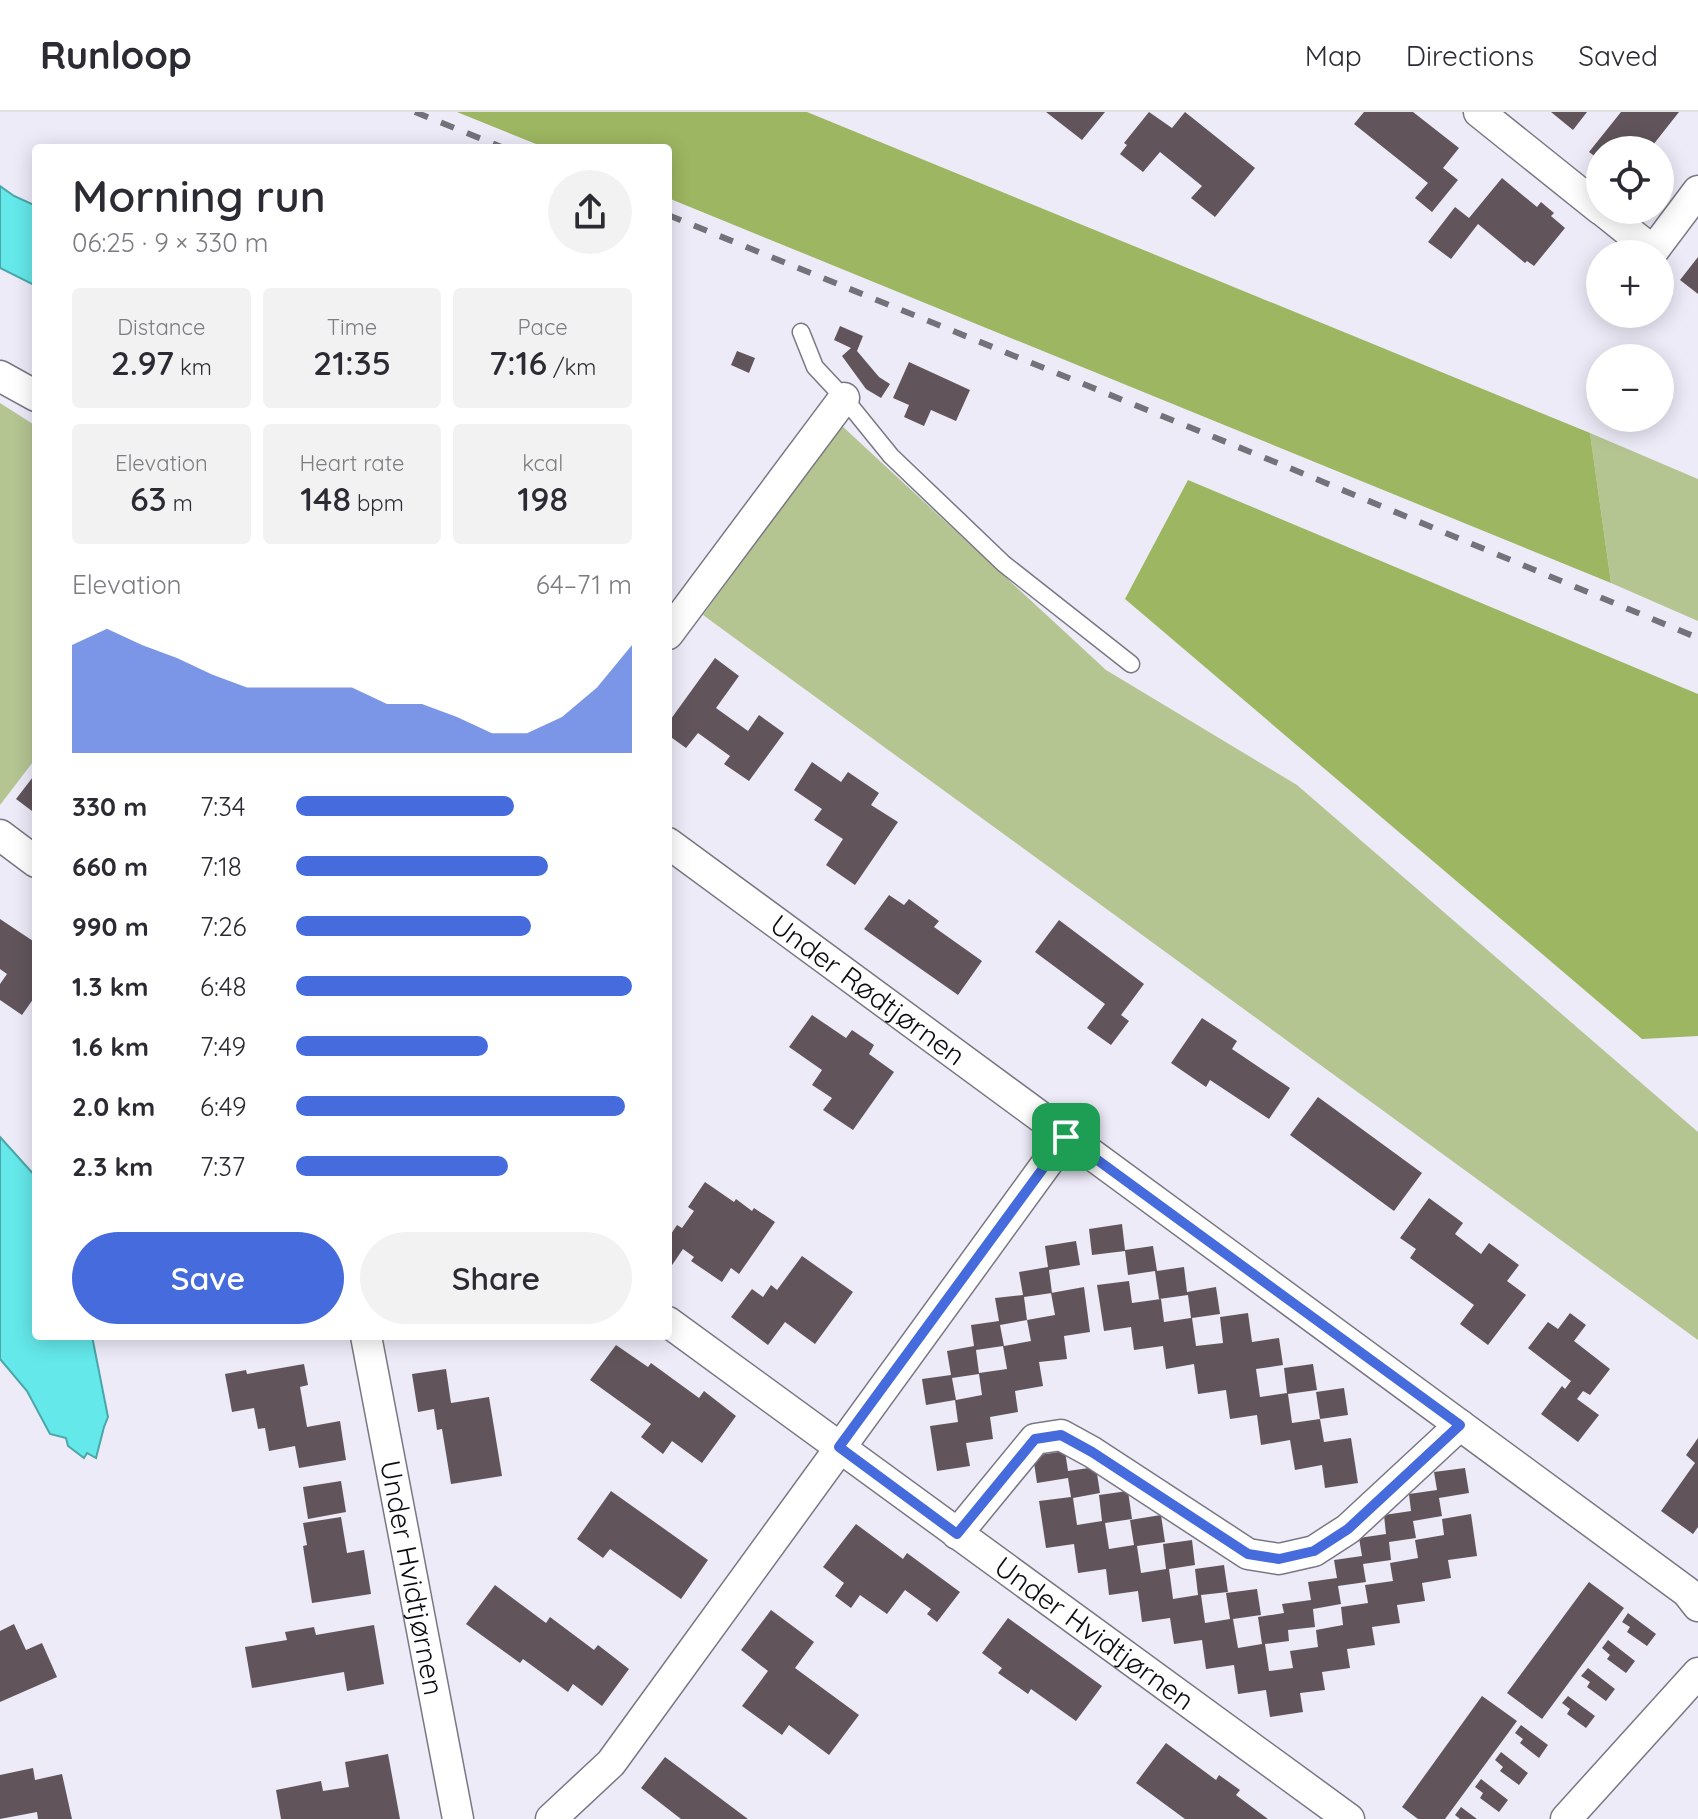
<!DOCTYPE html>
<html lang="en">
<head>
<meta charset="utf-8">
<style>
  body { margin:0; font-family:Quicksand,sans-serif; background:#f2f2f3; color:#2b2b33; height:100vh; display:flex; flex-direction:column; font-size:30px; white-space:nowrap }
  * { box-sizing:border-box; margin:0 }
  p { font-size:26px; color:#7c7c81 }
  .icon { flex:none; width:44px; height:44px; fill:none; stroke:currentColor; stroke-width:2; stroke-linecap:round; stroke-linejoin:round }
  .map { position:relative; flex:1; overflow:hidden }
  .panel { position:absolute; left:32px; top:32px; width:640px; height:1196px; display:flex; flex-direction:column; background:#fff; border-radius:8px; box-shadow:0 4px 20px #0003 }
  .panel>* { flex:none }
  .buttons { position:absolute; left:1586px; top:24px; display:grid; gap:16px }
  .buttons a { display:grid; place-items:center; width:88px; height:88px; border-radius:50%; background:#fff; box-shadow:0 4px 20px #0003; font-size:40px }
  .pin { position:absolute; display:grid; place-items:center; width:68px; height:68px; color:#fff; margin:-34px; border-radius:16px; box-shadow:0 4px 12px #0006 }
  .round { display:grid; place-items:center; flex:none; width:84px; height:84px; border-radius:42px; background:#f2f2f3 }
  .head { display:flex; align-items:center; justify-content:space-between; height:136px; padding:0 40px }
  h1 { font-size:44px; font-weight:600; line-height:60px }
  .stats { display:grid; grid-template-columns:repeat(3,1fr); gap:12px; height:136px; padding:8px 40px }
  .stats div { display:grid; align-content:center; border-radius:8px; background:#f2f2f3; text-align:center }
  .stats b { font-size:34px; font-weight:600 }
  .stats small { font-size:22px; font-weight:400 }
  .stats p { font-size:22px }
  .chart { height:224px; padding:16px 40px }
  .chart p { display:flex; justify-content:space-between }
  .chart svg { width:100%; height:144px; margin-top:8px; fill:#456bdd; opacity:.7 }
  .primary-button { display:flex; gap:16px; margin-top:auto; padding:16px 40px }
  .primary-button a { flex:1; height:92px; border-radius:48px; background:#456bdd; color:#fff; font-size:32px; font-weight:600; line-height:92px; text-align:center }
  .primary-button a+a { background:#f2f2f3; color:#2b2b33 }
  ul { padding:0 40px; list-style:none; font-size:26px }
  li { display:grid; grid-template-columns:128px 96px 1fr; align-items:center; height:60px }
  li i { height:20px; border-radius:10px; background:#456bdd }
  header { display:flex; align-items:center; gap:48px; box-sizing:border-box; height:112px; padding:0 40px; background:#fff; border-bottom:2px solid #e1e1e2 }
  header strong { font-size:38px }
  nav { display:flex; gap:44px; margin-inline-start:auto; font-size:28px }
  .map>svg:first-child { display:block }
  .green { fill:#b4c592 }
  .forest { fill:#9db661 }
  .water { fill:#64e8ea; stroke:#4aa6a8; stroke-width:2 }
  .building { fill:#61555b; fill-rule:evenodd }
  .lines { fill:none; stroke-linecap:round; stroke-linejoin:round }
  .lane-casing { stroke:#797783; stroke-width:19 }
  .street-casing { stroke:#797783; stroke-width:33 }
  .lane { stroke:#fff; stroke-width:16 }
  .street { stroke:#fff; stroke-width:30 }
  .rail { stroke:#737179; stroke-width:6; stroke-dasharray:14 14; stroke-linecap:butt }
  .route-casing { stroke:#fff; stroke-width:16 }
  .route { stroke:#456bdd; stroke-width:10 }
  .labels { text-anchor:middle; stroke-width:8; stroke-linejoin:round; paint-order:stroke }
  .street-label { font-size:28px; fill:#0c0b0f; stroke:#fff }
</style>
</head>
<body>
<header>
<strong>Runloop</strong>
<nav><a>Map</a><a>Directions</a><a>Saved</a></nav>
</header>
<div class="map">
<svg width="1698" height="1707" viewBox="0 0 1698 1707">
  <rect width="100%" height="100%" fill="#edebf8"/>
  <g class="green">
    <polygon points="0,291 36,314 36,646 0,693"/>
    <polygon points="841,313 1106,558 1297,673 1698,1020 1698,1228 703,503"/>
    <polygon points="1590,321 1698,367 1698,509 1611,471"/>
  </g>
  <g class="forest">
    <polygon points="457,0 807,0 1590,321 1611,471 668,86 668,36 546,36"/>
    <polygon points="1188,368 1698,582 1698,924 1642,927 1125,487"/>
  </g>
  <g class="water">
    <polygon points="0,74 14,84 36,94 36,174 0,156"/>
    <polygon points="0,1025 36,1065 36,1224 92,1224 108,1305 104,1315 96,1346 87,1341 84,1346 68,1334 66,1326 50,1322 27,1279 0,1247"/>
  </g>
  <g class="building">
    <polygon points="1046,0 1105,0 1082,28"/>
    <polygon points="1149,0 1172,16 1185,0 1255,56 1215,105 1191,86 1202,74 1160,40 1143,60 1120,42 1127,33 1124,31"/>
    <polygon points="1364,0 1413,0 1459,36 1443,56 1458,68 1432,100 1415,86 1428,71 1354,12"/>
    <polygon points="1551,0 1587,0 1573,18"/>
    <polygon points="1621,0 1679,0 1649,38 1600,38 1600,48 1589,40"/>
    <polygon points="1502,66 1537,95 1541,90 1554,101 1551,104 1565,116 1534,154 1527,149 1525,151 1478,112 1451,147 1428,130 1455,95 1469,106"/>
    <polygon points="1698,145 1698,182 1680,168"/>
    <polygon points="840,214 863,224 857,239 879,265 890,272 881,286 866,277 842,244 851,236 834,228"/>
    <polygon points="737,239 755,246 749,261 731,253"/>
    <polygon points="909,250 970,278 956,309 931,298 924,314 904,305 909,293 893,286"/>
    <polygon points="715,546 739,564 716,596 748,619 759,603 784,621 749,669 724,652 730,644 698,621 686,636 668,623 668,611"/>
    <polygon points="812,650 841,670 848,660 879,681 871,693 898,710 855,773 826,753 843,727 814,708 822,697 794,678"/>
    <polygon points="36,661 36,702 16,687"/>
    <polygon points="889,783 904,793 909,787 939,809 934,815 982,849 958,883 864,817"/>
    <polygon points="0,807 33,829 36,825 36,883 22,903 0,888 0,872 7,862 0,857"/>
    <polygon points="1059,808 1144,872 1121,903 1129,909 1111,933 1087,916 1105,892 1035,840"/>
    <polygon points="812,903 846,926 852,918 874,933 869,942 894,960 853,1018 823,998 832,986 812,973 822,958 789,935"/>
    <polygon points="1202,906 1237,929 1232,937 1290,976 1269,1007 1210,968 1206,975 1171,951"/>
    <polygon points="1318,985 1422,1061 1394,1099 1290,1023"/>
    <polygon points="705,1070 734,1090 736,1087 752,1099 754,1096 775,1110 739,1162 731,1156 722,1170 691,1149 694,1145 683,1137 668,1159 668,1120 671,1122 677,1113 682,1116 694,1099 688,1095"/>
    <polygon points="1429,1086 1463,1111 1455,1122 1481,1142 1489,1131 1519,1153 1507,1169 1526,1183 1488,1233 1460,1212 1474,1193 1410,1146 1416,1137 1400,1126"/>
    <polygon points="1122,1112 1125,1138 1153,1134 1157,1159 1184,1155 1187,1180 1216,1175 1220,1202 1192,1206 1196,1234 1223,1231 1220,1205 1248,1201 1252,1230 1279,1226 1283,1253 1256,1257 1260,1285 1287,1281 1284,1256 1313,1252 1317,1278 1288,1282 1292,1311 1320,1307 1316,1280 1344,1276 1348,1303 1320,1307 1324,1330 1351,1326 1358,1371 1325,1376 1322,1353 1295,1358 1290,1328 1261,1333 1257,1303 1230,1307 1226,1278 1198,1282 1194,1252 1166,1257 1163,1234 1134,1238 1131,1215 1104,1219 1097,1173 1129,1169 1132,1191 1161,1187 1164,1210 1191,1206 1188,1183 1159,1187 1155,1159 1128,1163 1125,1139 1092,1143 1089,1117"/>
    <path d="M1076,1129L1080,1153L1049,1158L1052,1181L1024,1185L1027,1208L1055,1203L1051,1181L1084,1175L1090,1220L1064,1224L1067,1247L1039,1250L1043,1274L1015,1279L1018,1300L990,1305L993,1327L966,1331L970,1354L937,1359L930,1314L958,1310L955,1288L926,1293L922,1267L951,1263L947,1239L974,1234L971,1213L999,1209L995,1186L1023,1183L1019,1160L1048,1155L1045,1134ZM1027,1208L1031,1229L1004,1234L1000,1213ZM1003,1234L1007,1257L979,1261L976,1238ZM979,1262L982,1283L956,1288L952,1266Z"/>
    <polygon points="802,1144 853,1180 815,1232 785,1210 768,1233 731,1205 752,1177 763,1185 771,1173 777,1178"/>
    <polygon points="1570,1201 1586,1213 1574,1229 1610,1257 1590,1283 1583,1279 1577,1287 1599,1303 1578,1330 1541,1302 1562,1274 1565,1277 1571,1269 1528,1236 1548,1210 1558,1217"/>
    <polygon points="616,1233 648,1255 651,1251 699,1286 704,1279 736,1304 702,1351 672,1329 663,1342 641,1325 651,1312 590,1268"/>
    <polygon points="304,1252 308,1273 300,1275 307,1315 340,1309 346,1348 299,1356 295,1334 269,1339 265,1316 258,1317 254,1296 232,1300 225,1262 246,1258 247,1262"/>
    <polygon points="446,1257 451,1291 489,1285 502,1364 451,1372 442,1317 437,1318 434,1297 418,1300 412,1262"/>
    <polygon points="1698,1326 1698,1415 1693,1422 1661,1399 1695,1351 1686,1343"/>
    <polygon points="1065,1339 1068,1359 1096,1355 1100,1381 1073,1386 1077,1413 1102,1409 1099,1383 1128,1379 1132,1407 1105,1411 1109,1437 1134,1433 1130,1408 1161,1403 1165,1430 1137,1434 1141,1461 1166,1457 1163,1432 1192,1428 1195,1453 1169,1457 1173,1487 1198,1483 1195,1457 1224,1453 1228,1480 1201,1483 1205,1511 1230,1507 1226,1481 1257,1477 1261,1503 1233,1507 1238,1536 1262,1532 1258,1505 1284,1501 1282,1492 1311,1488 1308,1470 1337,1466 1334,1448 1362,1444 1359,1426 1386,1422 1384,1403 1411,1399 1409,1382 1437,1378 1434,1360 1465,1356 1469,1381 1439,1386 1442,1404 1413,1409 1416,1426 1389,1430 1391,1448 1363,1452 1366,1470 1338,1474 1341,1492 1313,1497 1315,1515 1288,1518 1289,1529 1265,1532 1269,1559 1293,1556 1290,1539 1318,1535 1316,1518 1343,1513 1341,1495 1368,1491 1365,1473 1393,1469 1390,1451 1418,1446 1415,1428 1444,1423 1442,1407 1471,1402 1477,1444 1448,1448 1451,1466 1422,1471 1425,1489 1397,1493 1400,1511 1372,1515 1375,1533 1347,1537 1350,1556 1322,1560 1325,1578 1300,1581 1303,1600 1270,1605 1266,1578 1238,1582 1234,1553 1206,1557 1202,1528 1174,1532 1170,1506 1142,1510 1138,1479 1109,1483 1106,1457 1078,1461 1074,1432 1046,1436 1039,1389 1071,1385 1068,1366 1037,1371 1033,1344"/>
    <polygon points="341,1369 346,1400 308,1407 303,1375"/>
    <polygon points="611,1379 708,1448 681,1487 610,1437 603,1446 577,1427"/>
    <polygon points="341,1405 347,1441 364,1438 371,1482 312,1491 303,1434 307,1433 303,1411"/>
    <polygon points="856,1412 903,1447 907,1441 960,1480 937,1510 927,1502 931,1497 905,1478 887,1502 860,1483 851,1496 835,1484 844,1471 823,1455"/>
    <polygon points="1589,1470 1624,1496 1542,1607 1507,1581"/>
    <polygon points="495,1473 546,1511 550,1505 594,1538 598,1533 629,1557 602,1594 573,1572 568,1580 523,1547 520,1551 466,1512"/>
    <polygon points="771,1498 814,1530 795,1556 859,1603 829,1643 789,1613 782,1623 742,1594 768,1559 741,1538"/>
    <polygon points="1628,1501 1656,1522 1647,1534 1627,1520 1630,1515 1622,1510"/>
    <polygon points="1008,1506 1102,1574 1076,1609 1031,1577 1028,1582 998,1561 1002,1556 982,1541"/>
    <polygon points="14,1512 26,1538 42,1531 57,1565 0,1590 0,1519"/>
    <polygon points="374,1513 384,1572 347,1579 344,1560 252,1576 245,1535 287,1528 285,1520 314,1515 316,1523"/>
    <polygon points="1608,1528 1635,1549 1626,1561 1607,1547 1610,1543 1602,1536"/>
    <polygon points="1588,1556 1615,1577 1606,1589 1587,1575 1590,1570 1581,1564"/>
    <polygon points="1482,1584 1517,1609 1445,1707 1418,1707 1402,1695"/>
    <polygon points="1568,1584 1595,1604 1586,1616 1567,1602 1570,1597 1562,1591"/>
    <polygon points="1521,1613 1548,1633 1539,1646 1520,1631 1523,1627 1515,1621"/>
    <polygon points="1166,1631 1216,1668 1219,1663 1240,1678 1236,1683 1268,1707 1185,1707 1136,1671"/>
    <polygon points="1501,1640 1528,1661 1519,1673 1500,1659 1503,1655 1495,1648"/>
    <polygon points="388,1642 400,1707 281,1707 276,1678 321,1669 323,1679 349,1675 345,1650"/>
    <polygon points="665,1645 748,1707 681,1707 641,1676"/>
    <polygon points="33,1656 35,1668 62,1662 72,1707 38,1707 37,1700 0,1707 0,1663"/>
    <polygon points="1481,1667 1508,1688 1499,1700 1480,1686 1483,1681 1475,1675"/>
    <polygon points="1461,1695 1477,1707 1460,1707 1455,1703"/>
  </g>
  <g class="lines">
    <defs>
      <polyline id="lane" points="801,220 815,255 844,286 891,344 1004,452 1131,552"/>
      <g id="street">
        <polyline points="1479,0 1600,97"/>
        <polyline points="1602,98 1653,139 1698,79"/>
        <polyline points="0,264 36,284"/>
        <polyline points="668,522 844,286"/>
        <polyline points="0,723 36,750"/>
        <path id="s1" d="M668,731L1687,1480L1698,1494"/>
        <path id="s2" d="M668,1210L1349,1707"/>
        <path id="s3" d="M366,1224L458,1707"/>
        <polyline points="957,1422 1035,1327 1061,1323 1092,1340 1248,1442 1279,1447 1314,1439 1348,1417 1460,1313"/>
        <polyline points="551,1707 611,1651 1066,1025"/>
        <polyline points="1566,1707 1698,1561"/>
      </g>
    </defs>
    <use href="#lane" class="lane-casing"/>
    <use href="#street" class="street-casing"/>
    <use href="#lane" class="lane"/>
    <use href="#street" class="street"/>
    <g class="rail">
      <polyline points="415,0 504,36"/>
      <polyline points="668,103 1280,352 1698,526"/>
    </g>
  </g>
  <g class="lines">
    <defs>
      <polygon id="route" points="1066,1025 1460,1313 1348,1417 1314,1439 1279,1447 1248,1442 1092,1340 1061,1323 1035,1327 957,1422 839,1335"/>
    </defs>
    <use href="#route" class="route-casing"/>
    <use href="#route" class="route"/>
  </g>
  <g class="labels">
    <g class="street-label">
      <text dy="10" stroke="none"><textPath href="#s1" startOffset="248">Under Rødtjørnen</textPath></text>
      <text dy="10" stroke="none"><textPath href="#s3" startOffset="246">Under Hvidtjørnen</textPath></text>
      <text dy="10" stroke="none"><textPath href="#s2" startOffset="528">Under Hvidtjørnen</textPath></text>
    </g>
  </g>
</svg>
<div class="buttons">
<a><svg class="icon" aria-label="locate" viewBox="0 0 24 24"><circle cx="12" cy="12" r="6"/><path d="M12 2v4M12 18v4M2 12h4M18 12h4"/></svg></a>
<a>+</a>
<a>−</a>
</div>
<div class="pin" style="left:1066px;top:1025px;background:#1e9e55"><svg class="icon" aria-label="arrive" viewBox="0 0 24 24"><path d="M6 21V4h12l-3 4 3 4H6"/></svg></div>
<section class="panel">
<div class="head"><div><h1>Morning run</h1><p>06:25 · 9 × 330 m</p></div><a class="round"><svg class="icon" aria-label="share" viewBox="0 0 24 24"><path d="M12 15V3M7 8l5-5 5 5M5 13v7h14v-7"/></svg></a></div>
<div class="stats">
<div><p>Distance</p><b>2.97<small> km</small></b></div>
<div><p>Time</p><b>21:35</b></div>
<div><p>Pace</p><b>7:16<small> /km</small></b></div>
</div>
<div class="stats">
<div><p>Elevation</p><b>63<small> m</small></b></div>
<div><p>Heart rate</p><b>148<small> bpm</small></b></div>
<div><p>kcal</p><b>198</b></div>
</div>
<div class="chart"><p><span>Elevation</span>64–71 m</p>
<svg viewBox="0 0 160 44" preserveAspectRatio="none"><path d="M0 44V11L10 6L20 11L30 15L40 20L50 24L60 24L70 24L80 24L90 29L100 29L110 33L120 38L130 38L140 33L150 24L160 11V44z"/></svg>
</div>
<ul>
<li><b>330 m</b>7:34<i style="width:65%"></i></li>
<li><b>660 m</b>7:18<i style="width:75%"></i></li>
<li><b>990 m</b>7:26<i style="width:70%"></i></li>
<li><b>1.3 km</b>6:48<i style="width:100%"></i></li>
<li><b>1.6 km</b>7:49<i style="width:57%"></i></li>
<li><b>2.0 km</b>6:49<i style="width:98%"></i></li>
<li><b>2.3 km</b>7:37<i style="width:63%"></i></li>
</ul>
<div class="primary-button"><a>Save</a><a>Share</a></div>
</section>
</div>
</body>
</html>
